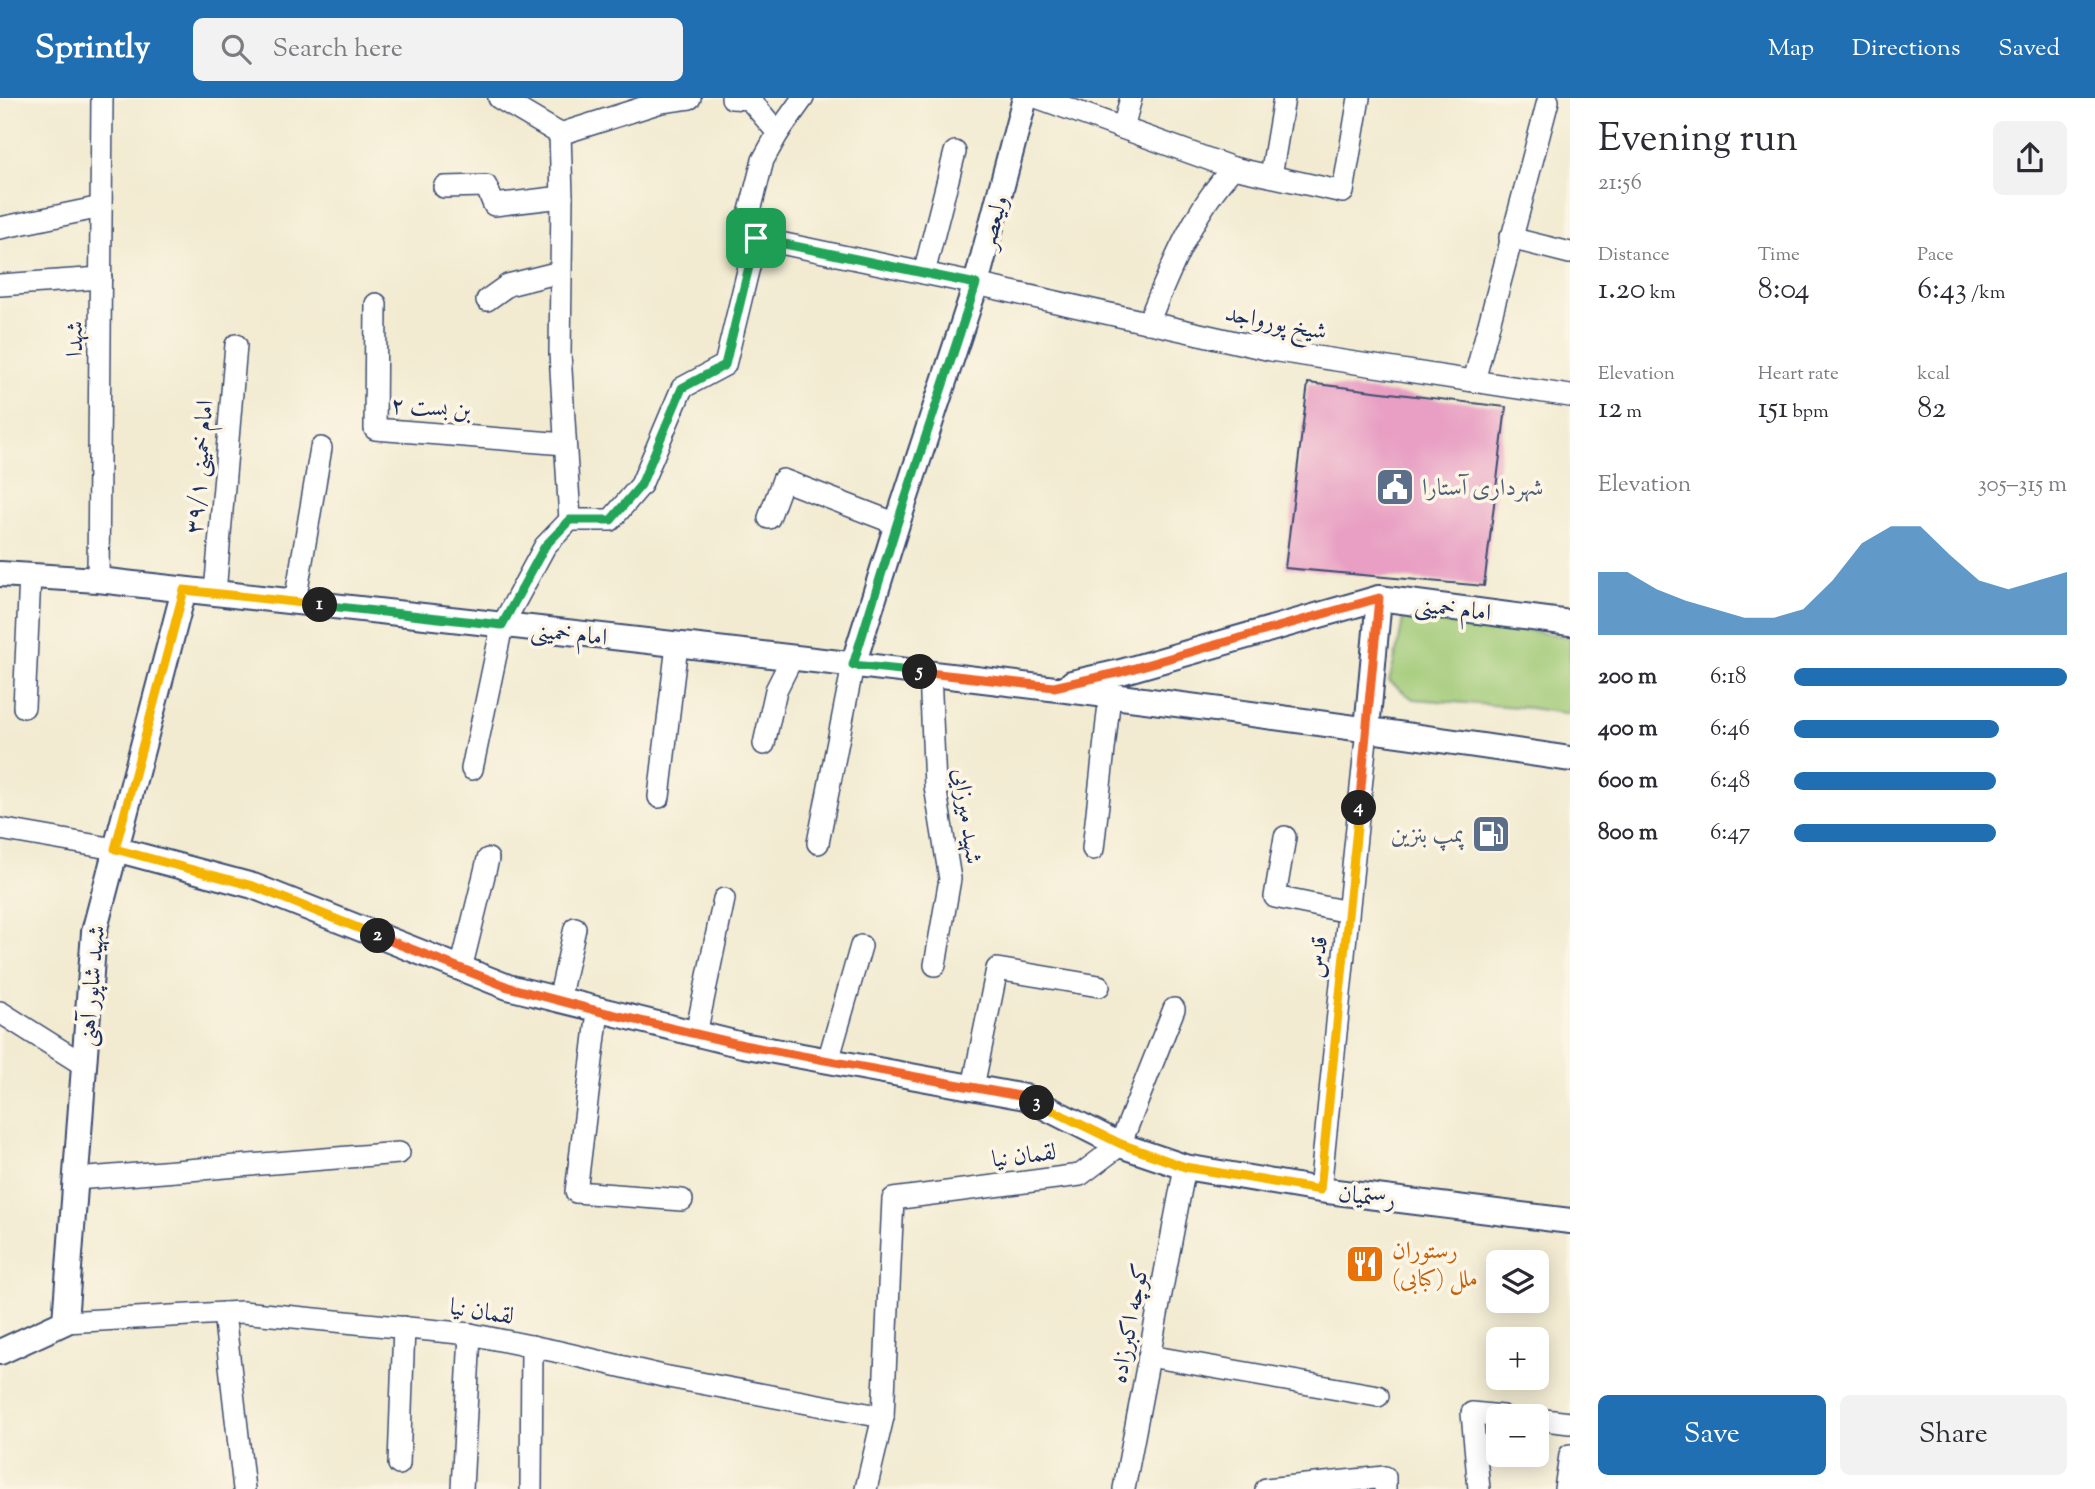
<!DOCTYPE html>
<html lang="en">
<head>
<meta charset="utf-8">
<style>
  body { margin:0; font-family:"Sorts Mill Goudy",Amiri,serif; background:#f2f2f3; color:#2b2b33; height:100vh; display:flex; flex-direction:column; font-size:26px; white-space:nowrap }
  * { box-sizing:border-box; margin:0 }
  p { font-size:23px; color:#7c7c81 }
  .icon { flex:none; width:38px; height:38px; fill:none; stroke:currentColor; stroke-width:2; stroke-linecap:round; stroke-linejoin:round }
  .map { position:relative; flex:1; overflow:hidden }
  .panel { display:flex; flex-direction:column; background:#fff; width:525px }
  .panel>* { flex:none }
  .tools { position:absolute; left:1486px; top:1152px; display:grid; gap:14px }
  .tools a { display:grid; place-items:center; width:63px; height:63px; border-radius:10px; background:#fff; box-shadow:0 4px 18px #0003; font-size:35px }
  .pin { position:absolute; display:grid; place-items:center; width:60px; height:60px; color:#fff; margin:-30px; border-radius:14px; box-shadow:0 4px 10px #0006 }
  .km { position:absolute; width:35px; height:35px; margin:-18px; border-radius:50%; background:#222; color:#fff; font-size:19px; line-height:35px; text-align:center }
  .round { display:grid; place-items:center; flex:none; width:74px; height:74px; border-radius:10px; background:#f2f2f3 }
  .overview { display:flex; align-items:center; justify-content:space-between; height:119px; padding:0 28px }
  h1 { font-size:38px; font-weight:600; line-height:52px }
  .figures { display:grid; grid-template-columns:repeat(3,1fr); gap:10px; height:119px; padding:7px 28px }
  .figures div { display:grid; align-content:center }
  .figures b { font-size:30px; font-weight:600 }
  .figures small { font-size:19px; font-weight:400 }
  .figures p { font-size:19px }
  .chart { height:196px; padding:14px 28px }
  .chart p { display:flex; justify-content:space-between }
  .chart svg { width:100%; height:126px; margin-top:7px; fill:#1f6fb2; opacity:.7 }
  .cta { display:flex; gap:14px; margin-top:auto; padding:14px 28px }
  .cta a { flex:1; height:80px; border-radius:10px; background:#1f6fb2; color:#fff; font-size:28px; font-weight:600; line-height:80px; text-align:center }
  .cta a+a { background:#f2f2f3; color:#2b2b33 }
  ul { padding:0 28px; list-style:none; font-size:23px }
  li { display:grid; grid-template-columns:112px 84px 1fr; align-items:center; height:52px }
  li i { height:18px; border-radius:9px; background:#1f6fb2 }
  header { display:flex; align-items:center; gap:42px; box-sizing:border-box; height:98px; padding:0 35px; background:#1f6fb2; color:#fff }
  header strong { font-size:33px }
  nav { display:flex; gap:38px; margin-inline-start:auto; font-size:24px }
  .search { width:490px; height:63px; background:#f2f2f3; display:flex; align-items:center; gap:18px; box-sizing:border-box; padding:0 24px; border-radius:10px; color:#7c7c81; font-size:26px }
  main { display:flex; flex:1; min-height:0 }
  .map>svg:first-child { display:block }
  .green { fill:#9fc975; stroke:#5d7c6a; stroke-width:2 }
  .building { fill:#e89fc3 }
  .lines { fill:none; stroke-linecap:round; stroke-linejoin:round }
  .minor-casing { stroke:#3b4b6f; stroke-width:24 }
  .tertiary-casing { stroke:#3b4b6f; stroke-width:28 }
  .minor { stroke:#fff; stroke-width:21 }
  .tertiary { stroke:#fff; stroke-width:24 }
  .split-1-casing { stroke:#fff; stroke-width:14 }
  .split-2-casing { stroke:#fff; stroke-width:14 }
  .split-3-casing { stroke:#fff; stroke-width:14 }
  .split-4-casing { stroke:#fff; stroke-width:14 }
  .split-5-casing { stroke:#fff; stroke-width:14 }
  .split-6-casing { stroke:#fff; stroke-width:14 }
  .split-1 { stroke:#22a559; stroke-width:9 }
  .split-2 { stroke:#f5b400; stroke-width:9 }
  .split-3 { stroke:#f0652b; stroke-width:9 }
  .split-4 { stroke:#f5b400; stroke-width:9 }
  .split-5 { stroke:#f0652b; stroke-width:9 }
  .split-6 { stroke:#22a559; stroke-width:9 }
  .labels { text-anchor:middle; stroke-width:7; stroke-linejoin:round; paint-order:stroke }
  .street-label { font-size:24px; fill:#1b2f5e; stroke:#fcf5e5 }
  .service-label { font-size:24px; fill:#4e5e75; stroke:#fcf5e5; text-anchor:start }
  .food-label { font-size:24px; fill:#c56008; stroke:#fcf5e5; text-anchor:start }
</style>
</head>
<body>
<header>
<strong>Sprintly</strong>
<div class="search"><svg class="icon" aria-label="search" viewBox="0 0 24 24"><circle cx="10" cy="10" r="6"/><path d="M15 15l6 6"/></svg>Search here</div>
<nav><a>Map</a><a>Directions</a><a>Saved</a></nav>
</header>
<main>
<div class="map">
<svg width="1570" height="1391" viewBox="0 0 1570 1391">
  <rect width="100%" height="100%" fill="#fcf5e5"/>
  <filter id="ink" filterUnits="userSpaceOnUse"><feTurbulence type="fractalNoise" baseFrequency=".0143" numOctaves="2"/><feDisplacementMap in="SourceGraphic" scale="14" xChannelSelector="R" yChannelSelector="G"/><feConvolveMatrix kernelMatrix="1 2 1 2 8 2 1 2 1" color-interpolation-filters="sRGB"/></filter>
  <filter id="wash" filterUnits="userSpaceOnUse"><feTurbulence type="fractalNoise" baseFrequency=".00686" numOctaves="4" result="noise"/><feDisplacementMap in="SourceGraphic" scale="28" xChannelSelector="R" yChannelSelector="G"/><feGaussianBlur stdDeviation="1.57" result="paint"/><feColorMatrix in="noise" values="0 0 0 0 0 0 0 0 0 0 0 0 0 0 0 0 0 1.4 0 .05"/><feComposite in="paint" operator="in"/></filter>
  <g filter="url(#wash)">
    <rect width="100%" height="100%" fill="#f2ebd1"/>
    <polygon class="green" points="1404,515 1570,539 1570,616 1530,610 1413,601 1389,583 1398,548"/>
    <g id="blocks">
      <polygon class="building" points="1308,285 1506,309 1484,488 1285,470"/>
    </g>
  </g>
  <g filter="url(#ink)">
    <use href="#blocks" fill-opacity="0" stroke="#3b4b6f" stroke-width="2"/>
    <g class="lines">
      <defs>
        <g id="minor">
          <polyline points="499,0 560,36 661,4 690,0"/>
          <polyline points="732,0 749,1 778,35"/>
          <polyline points="1039,0 1233,70"/>
          <polyline points="1123,30 1131,0"/>
          <polyline points="560,36 562,99 560,255 570,422"/>
          <polyline points="1271,78 1284,0"/>
          <polyline points="444,89 486,88 494,107 562,99"/>
          <polyline points="0,130 101,109"/>
          <polyline points="756,140 976,186 1271,252 1570,298"/>
          <polyline points="756,140 749,117 763,62 778,35 803,0"/>
          <polyline points="1510,140 1570,155"/>
          <polyline points="924,175 955,54"/>
          <polyline points="0,187 101,180"/>
          <polyline points="487,202 508,187 560,174"/>
          <polyline points="376,206 375,331 565,346"/>
          <path d="M1148,225C1170,172 1193,113 1233,70L1343,94L1359,0"/>
          <polyline points="1474,283 1548,3"/>
          <polyline points="769,420 783,382 897,426"/>
          <polyline points="98,482 102,0"/>
          <polyline points="215,495 236,247"/>
          <polyline points="295,504 321,350"/>
          <polyline points="930,575 935,688 950,781 935,867"/>
          <polyline points="24,609 30,478"/>
          <polyline points="764,646 776,592 792,560"/>
          <polyline points="472,671 502,528 545,448 570,422 611,422 641,387 682,290 725,267 756,140"/>
          <polyline points="659,699 677,547"/>
          <polyline points="0,731 115,751"/>
          <polyline points="1285,739 1275,799 1348,814"/>
          <polyline points="818,745 853,567"/>
          <polyline points="1093,751 1110,597"/>
          <polyline points="461,871 488,761"/>
          <polyline points="559,902 575,830"/>
          <polyline points="598,913 576,1094 682,1102"/>
          <polyline points="0,914 84,967"/>
          <polyline points="696,936 724,801"/>
          <polyline points="828,963 861,848"/>
          <polyline points="973,989 997,871 1099,888"/>
          <polyline points="76,1081 399,1055"/>
          <polyline points="1320,1092 1367,631"/>
          <polyline points="224,1215 244,1391"/>
          <polyline points="65,1224 242,1214 470,1236 555,1253 663,1278 883,1319"/>
          <polyline points="1149,1258 1378,1298"/>
          <polyline points="1536,1321 1570,1325"/>
          <polyline points="399,1366 404,1229"/>
          <polyline points="462,1391 470,1236"/>
          <polyline points="531,1391 532,1248"/>
          <polyline points="866,1391 883,1319 893,1101 1080,1077 1120,1047 1174,911"/>
          <polyline points="1124,1391 1185,1069"/>
          <polyline points="1266,1391 1385,1379 1385,1391"/>
          <polyline points="1479,1391 1472,1315 1502,1318"/>
          <polyline points="1565,1391 1570,1357"/>
        </g>
        <g id="tertiary">
          <path d="M0,476L98,482C590,537 1081,587 1570,661"/>
          <polyline points="853,567 897,426 976,186 1025,0"/>
          <polyline points="1072,585 1121,574 1379,500 1570,525"/>
          <polyline points="1367,631 1379,500"/>
          <polyline points="115,751 253,788 508,889 742,947 1025,999 1120,1047 1185,1069 1320,1092 1570,1123"/>
          <polyline points="0,1254 65,1224 94,834 184,492"/>
        </g>
      </defs>
      <use href="#minor" class="minor-casing"/>
      <use href="#tertiary" class="tertiary-casing"/>
      <use href="#minor" class="minor"/>
      <use href="#tertiary" class="tertiary"/>
    </g>
  </g>
  <g class="lines" filter="url(#ink)">
    <defs>
      <polyline id="split-1" points="320,507 502,527 545,448 570,422 611,422 641,387 682,290 725,267 756,140"/>
      <polyline id="split-2" points="320,507 184,492 115,751 253,788 378,838"/>
      <polyline id="split-3" points="378,838 508,889 598,913 743,947 1025,999 1037,1005"/>
      <polyline id="split-4" points="1037,1005 1121,1046 1185,1069 1320,1092 1359,710"/>
      <polyline id="split-5" points="920,574 1054,589 1121,574 1379,500 1359,710"/>
      <polyline id="split-6" points="756,140 976,186 897,426 853,567 920,574"/>
    </defs>
    <use href="#split-1" class="split-1-casing"/>
    <use href="#split-2" class="split-2-casing"/>
    <use href="#split-3" class="split-3-casing"/>
    <use href="#split-4" class="split-4-casing"/>
    <use href="#split-5" class="split-5-casing"/>
    <use href="#split-6" class="split-6-casing"/>
    <use href="#split-1" class="split-1"/>
    <use href="#split-2" class="split-2"/>
    <use href="#split-3" class="split-3"/>
    <use href="#split-4" class="split-4"/>
    <use href="#split-5" class="split-5"/>
    <use href="#split-6" class="split-6"/>
  </g>
  <defs>
    <symbol id="civic-square" viewBox="-11 -11 22 22"><rect x="-9" y="-9" width="18" height="18" rx="4" fill="#5c6f8a" stroke="#fcf5e5"/><path d="M-.6-6.5H3V-4.5H.6V-3L4-1V1h2V6H-6V1h2V-1L-.6-3ZM-1.2 2.5V6h2.4V2.5Z" fill="#fff"/></symbol>
    <symbol id="fuel-square" viewBox="-11 -11 22 22"><rect x="-9" y="-9" width="18" height="18" rx="4" fill="#5c6f8a" stroke="#fcf5e5"/><path d="M-5.5-6h7V0h2V4h1.3V-2.5L3-4.5l.8-.8L6-3V5H2.5V1h-1V6h-7ZM-4.2-4.7v3.2H.2V-4.7Z" fill="#fff"/></symbol>
    <symbol id="restaurant-square" viewBox="-11 -11 22 22"><rect x="-9" y="-9" width="18" height="18" rx="4" fill="#e8710a" stroke="#fcf5e5"/><path d="M-5-6h1v4h1v-4h1v4h1v-4h1v5L-1.5 .5V6h-2V.5L-5-1ZM5-6V6H3V1.5H1.5Q1.5-4 5-6Z" fill="#fff"/></symbol>
  </defs>
  <g fill-rule="evenodd">
    <use href="#civic-square" x="1373" y="367" width="44" height="44"/>
    <use href="#fuel-square" x="1469" y="714" width="44" height="44"/>
    <use href="#restaurant-square" x="1343" y="1144" width="44" height="44"/>
  </g>
  <g class="labels">
    <g class="street-label">
      <text transform="translate(993 124) rotate(-75)" y="8">ولیعصر</text>
      <text transform="translate(1276 224) rotate(11)" y="8">شیخ پورواجد</text>
      <text transform="translate(74 241) rotate(-90)" y="8">شهدا</text>
      <text transform="translate(431 309) rotate(4)" y="8">بن بست ۲</text>
      <text transform="translate(199 369) rotate(-85)" y="8">امام خمینی ۳۹/۱</text>
      <text transform="translate(1453 510) rotate(7)" y="8">امام خمینی</text>
      <text transform="translate(569 535) rotate(6)" y="8">امام خمینی</text>
      <text transform="translate(968 718) rotate(82)" y="8">شهید میرزایی</text>
      <text transform="translate(1317 859) rotate(-84)" y="8">قدس</text>
      <text transform="translate(91 888) rotate(-85)" y="8">شهید شاپور آهنی</text>
      <text transform="translate(1024 1057) rotate(-7)" y="8">لقمان نیا</text>
      <text transform="translate(1367 1098) rotate(7)" y="8">رستمیان</text>
      <text transform="translate(482 1213) rotate(9)" y="8">لقمان نیا</text>
      <text transform="translate(1129 1225) rotate(-79)" y="8">کوچه اکبرزاده</text>
    </g>
    <g class="service-label">
      <text x="1422" y="397">شهرداری آستارا</text>
      <text x="1464" y="744" text-anchor="end">پمپ بنزین</text>
    </g>
    <g class="food-label">
      <text x="1392" y="1160">رستوران<tspan x="1392" dy="28">ملل (کبابی)</tspan></text>
    </g>
  </g>
</svg>
<div class="tools">
<a><svg class="icon" aria-label="layers" viewBox="0 0 24 24"><path d="M12 4l9 5-9 5-9-5zM3 14l9 5 9-5"/></svg></a>
<a>+</a>
<a>−</a>
</div>
<div class="pin" style="left:756px;top:140px;background:#1e9e55"><svg class="icon" aria-label="arrive" viewBox="0 0 24 24"><path d="M6 21V4h12l-3 4 3 4H6"/></svg></div>
<b class="km" style="left:320px;top:507px">1</b>
<b class="km" style="left:378px;top:838px">2</b>
<b class="km" style="left:1037px;top:1005px">3</b>
<b class="km" style="left:1359px;top:710px">4</b>
<b class="km" style="left:920px;top:574px">5</b>
</div>
<section class="panel">
<div class="overview"><div><h1>Evening run</h1><p>21:56</p></div><a class="round"><svg class="icon" aria-label="share" viewBox="0 0 24 24"><path d="M12 15V3M7 8l5-5 5 5M5 13v7h14v-7"/></svg></a></div>
<div class="figures">
<div><p>Distance</p><b>1.20<small> km</small></b></div>
<div><p>Time</p><b>8:04</b></div>
<div><p>Pace</p><b>6:43<small> /km</small></b></div>
</div>
<div class="figures">
<div><p>Elevation</p><b>12<small> m</small></b></div>
<div><p>Heart rate</p><b>151<small> bpm</small></b></div>
<div><p>kcal</p><b>82</b></div>
</div>
<div class="chart"><p><span>Elevation</span>305–315 m</p>
<svg viewBox="0 0 160 44" preserveAspectRatio="none"><path d="M0 44V22L10 22L20 28L30 32L40 35L50 38L60 38L70 35L80 25L90 12L100 6L110 6L120 16L130 25L140 28L150 25L160 22V44z"/></svg>
</div>
<ul>
<li><b>200 m</b>6:18<i style="width:100%"></i></li>
<li><b>400 m</b>6:46<i style="width:75%"></i></li>
<li><b>600 m</b>6:48<i style="width:74%"></i></li>
<li><b>800 m</b>6:47<i style="width:74%"></i></li>
</ul>
<div class="cta"><a>Save</a><a>Share</a></div>
</section>
</main>
</body>
</html>
